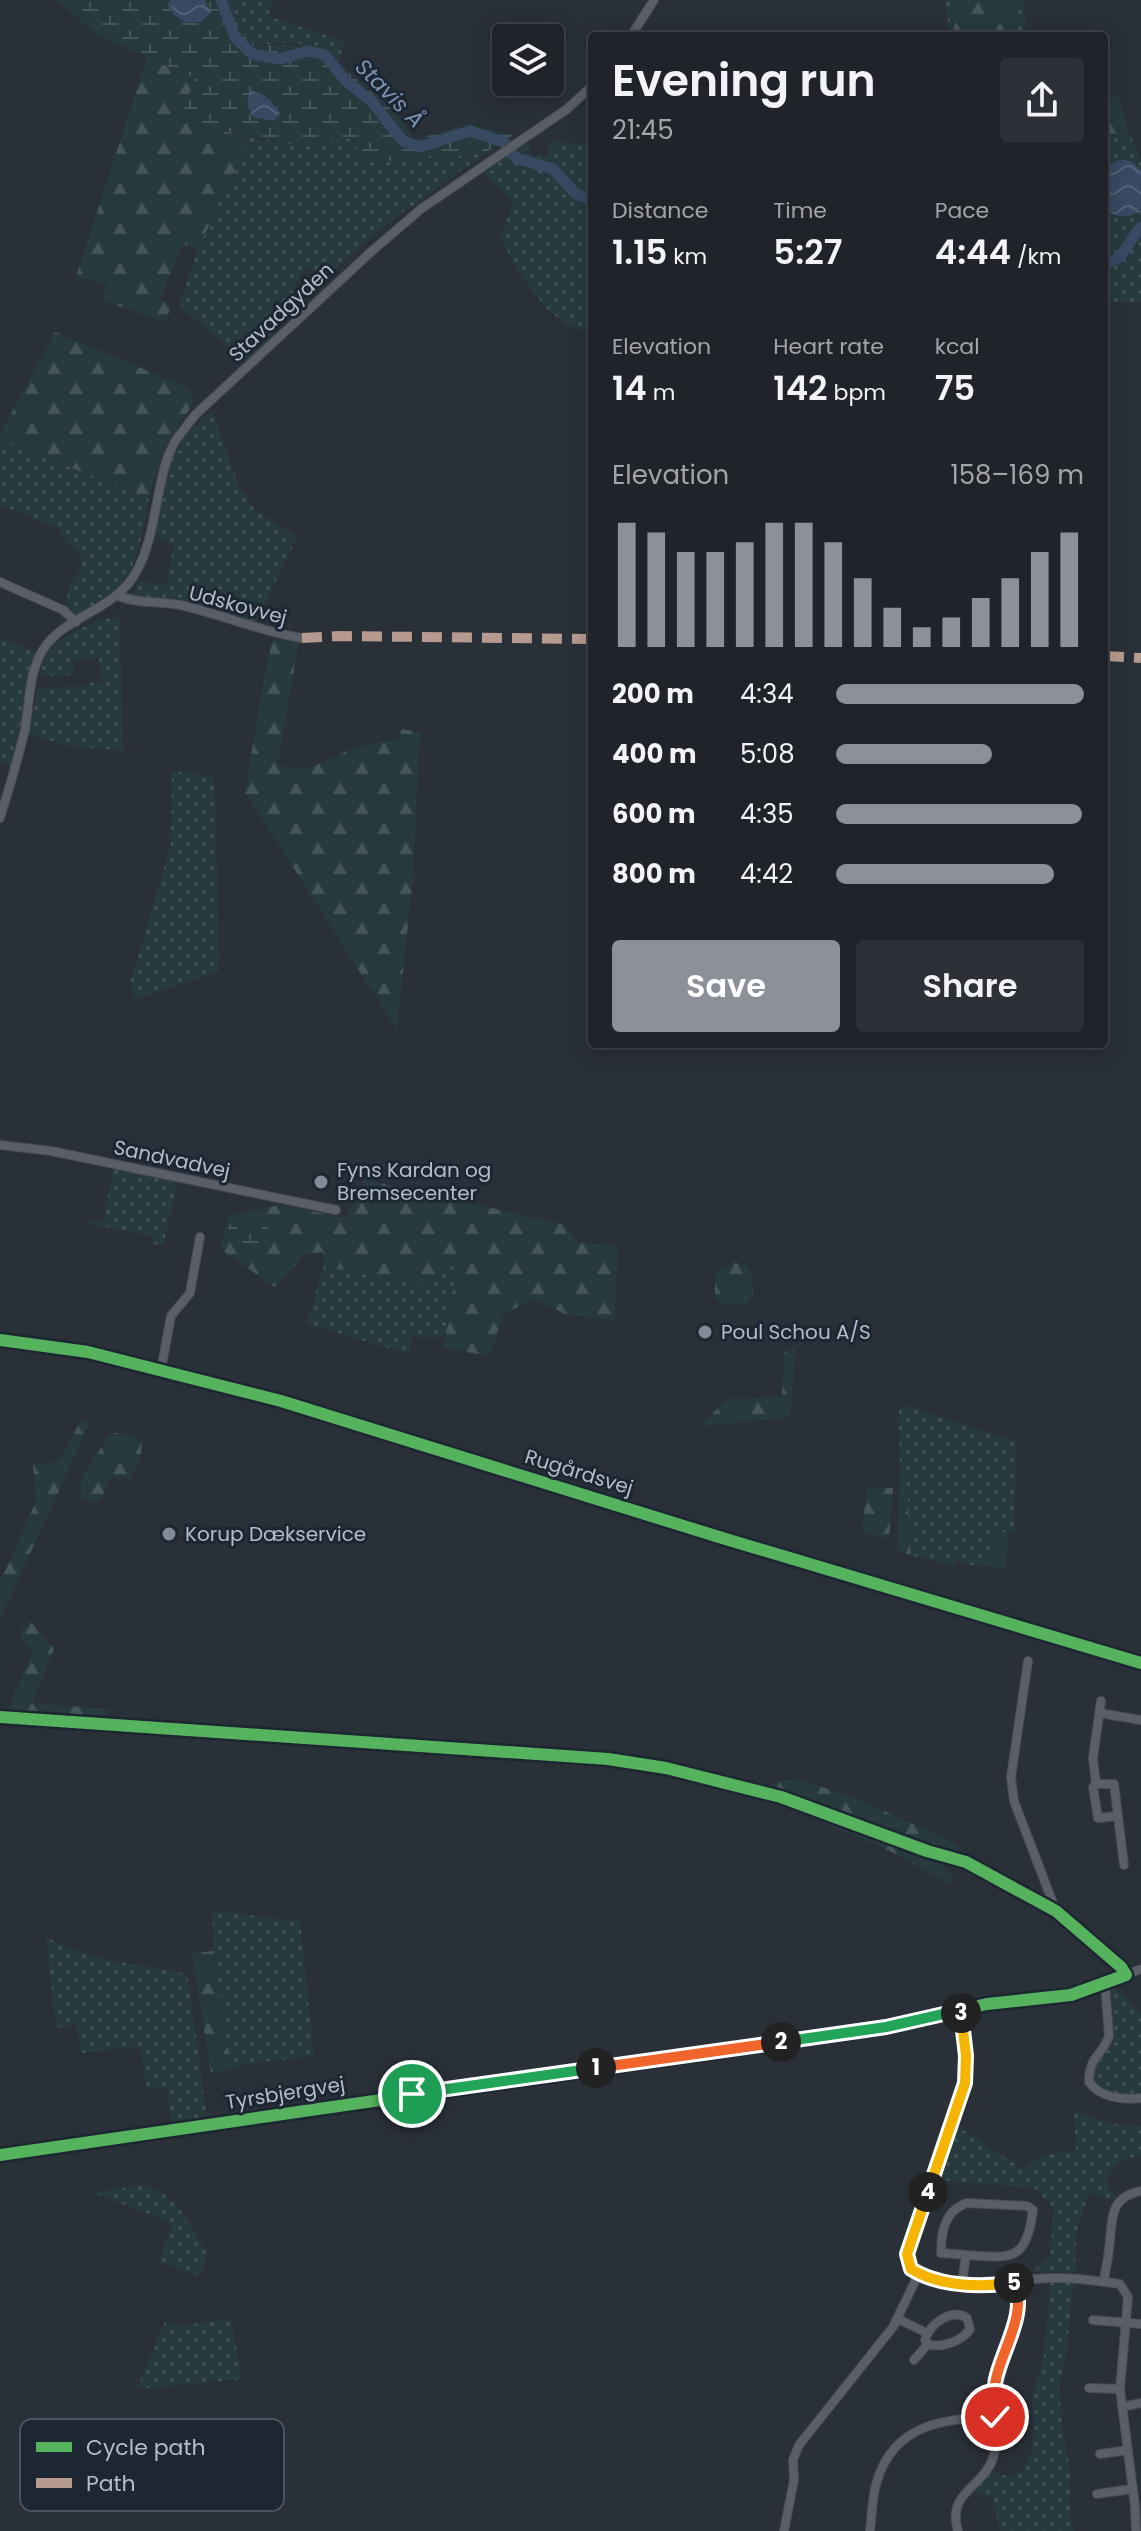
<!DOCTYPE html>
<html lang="en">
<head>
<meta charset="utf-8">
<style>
  body { margin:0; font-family:Poppins,sans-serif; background:#2d3036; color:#f1f3f6; height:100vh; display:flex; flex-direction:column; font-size:30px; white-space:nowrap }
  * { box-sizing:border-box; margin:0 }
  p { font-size:26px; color:#a2a4a8 }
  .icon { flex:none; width:44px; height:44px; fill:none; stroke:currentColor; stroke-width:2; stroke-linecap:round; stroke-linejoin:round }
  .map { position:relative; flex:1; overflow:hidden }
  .drawer { position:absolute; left:588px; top:32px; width:520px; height:1016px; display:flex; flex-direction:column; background:#20242a; border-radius:8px; box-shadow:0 4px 20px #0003,0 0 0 2px #3d4147 }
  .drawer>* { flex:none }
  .controls { position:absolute; left:492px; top:24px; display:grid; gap:16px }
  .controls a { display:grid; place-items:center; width:72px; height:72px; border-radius:8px; background:#20242a; box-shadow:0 4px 20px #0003,0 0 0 2px #3d4147; font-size:40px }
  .pin { position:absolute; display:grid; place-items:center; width:68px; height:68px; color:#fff; margin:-34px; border:4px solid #fff; border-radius:50%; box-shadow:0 2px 8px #0007 }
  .km { position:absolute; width:40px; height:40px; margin:-20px; border-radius:50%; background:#222; color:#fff; font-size:22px; line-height:40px; text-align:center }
  .round { display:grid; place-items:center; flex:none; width:84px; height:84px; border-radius:8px; background:#2d3036 }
  .head { display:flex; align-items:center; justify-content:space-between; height:136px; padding:0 24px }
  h1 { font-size:44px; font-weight:600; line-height:60px }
  .figures { display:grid; grid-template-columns:repeat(3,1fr); gap:12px; height:136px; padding:8px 24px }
  .figures div { display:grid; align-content:center }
  .figures b { font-size:34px; font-weight:600 }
  .figures small { font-size:22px; font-weight:400 }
  .figures p { font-size:22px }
  .chart { height:224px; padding:16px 24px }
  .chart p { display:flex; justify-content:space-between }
  .chart svg { width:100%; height:144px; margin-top:8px; stroke:#8c9099; stroke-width:6 }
  .primary-button { display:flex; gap:16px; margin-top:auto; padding:16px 24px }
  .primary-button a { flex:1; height:92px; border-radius:8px; background:#8c9099; color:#fff; font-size:32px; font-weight:600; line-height:92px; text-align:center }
  .primary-button a+a { background:#2d3036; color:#f1f3f6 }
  ul { padding:0 24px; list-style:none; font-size:26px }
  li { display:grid; grid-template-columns:128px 96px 1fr; align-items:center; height:60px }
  li i { height:20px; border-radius:10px; background:#8c9099 }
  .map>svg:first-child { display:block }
  .grass { fill:url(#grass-dots) }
  .forest { fill:url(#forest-firs) }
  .wetland { fill:url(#wetland-marsh); fill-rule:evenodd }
  .garden { fill:#273a3e }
  .water { fill:url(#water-waves) }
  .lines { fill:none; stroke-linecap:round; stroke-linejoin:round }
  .river { stroke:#384963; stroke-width:11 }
  .minor-casing { stroke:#484c53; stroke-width:10 }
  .major-casing { stroke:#484c55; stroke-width:12 }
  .minor { stroke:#5a5e66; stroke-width:8 }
  .major { stroke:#5c6168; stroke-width:10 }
  .quiet { stroke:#b69a8f; stroke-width:10; stroke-dasharray:20 10; stroke-linecap:butt }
  .cycleway-casing { stroke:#1d2633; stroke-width:17 }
  .cycleway { stroke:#56b35d; stroke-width:12 }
  .split-1-casing { stroke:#fff; stroke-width:16 }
  .split-2-casing { stroke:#fff; stroke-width:16 }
  .split-3-casing { stroke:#fff; stroke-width:16 }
  .split-4-casing { stroke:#fff; stroke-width:16 }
  .split-5-casing { stroke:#fff; stroke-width:16 }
  .split-6-casing { stroke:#fff; stroke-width:16 }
  .split-1 { stroke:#22a559; stroke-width:10 }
  .split-2 { stroke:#f0652b; stroke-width:10 }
  .split-3 { stroke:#22a559; stroke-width:10 }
  .split-4 { stroke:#f5b400; stroke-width:10 }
  .split-5 { stroke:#f5b400; stroke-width:10 }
  .split-6 { stroke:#f0652b; stroke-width:10 }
  .poi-dot { fill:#848b96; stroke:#1d2633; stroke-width:3 }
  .labels { text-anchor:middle; stroke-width:6; stroke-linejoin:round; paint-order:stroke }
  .street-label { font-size:20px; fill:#b4bcc9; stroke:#1d2633 }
  .poi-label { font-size:20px; fill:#b4bcc9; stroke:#1d2633; text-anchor:start }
  .water-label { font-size:22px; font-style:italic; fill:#7c92b1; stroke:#1d2633 }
  .key { fill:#1d2633; stroke:#4a5360; stroke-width:2 }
  .key-label { font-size:22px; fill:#b4bcc9 }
</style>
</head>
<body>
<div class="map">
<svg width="1141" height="2531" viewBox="0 0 1141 2531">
  <defs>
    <pattern id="grass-dots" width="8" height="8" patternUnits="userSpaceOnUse" patternTransform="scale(2)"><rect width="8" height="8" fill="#273a3e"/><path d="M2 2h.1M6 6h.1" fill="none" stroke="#445559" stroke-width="1.8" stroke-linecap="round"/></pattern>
    <pattern id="forest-firs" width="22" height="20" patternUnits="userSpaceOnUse" patternTransform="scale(2)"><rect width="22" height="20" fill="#273a3e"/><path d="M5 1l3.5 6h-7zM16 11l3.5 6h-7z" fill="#445559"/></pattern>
    <pattern id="wetland-marsh" width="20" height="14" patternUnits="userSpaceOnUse" patternTransform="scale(2)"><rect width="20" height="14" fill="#273a3e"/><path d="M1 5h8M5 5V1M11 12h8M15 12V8" fill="none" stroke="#445559"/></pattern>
    <pattern id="water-waves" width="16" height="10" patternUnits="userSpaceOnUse" patternTransform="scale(2)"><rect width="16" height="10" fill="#384963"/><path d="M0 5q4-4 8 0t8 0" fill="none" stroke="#526178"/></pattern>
  </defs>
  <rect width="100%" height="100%" fill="#2a3038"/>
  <g class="grass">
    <polygon points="230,0 275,0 267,16 344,41 338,65 318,45 287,43 253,45 243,34"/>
    <polygon points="945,0 1024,0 1026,36 950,36"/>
    <polygon points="1129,133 1141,160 1141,302 1104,302 1104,141"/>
    <polygon points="250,137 304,147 347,137 368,163 484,154 383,227 335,269 331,276 304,267 272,339 246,361 179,306 198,249"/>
    <path d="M551,141L592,145V333C546,326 522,275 500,239L514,202L483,172L529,142L531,156L547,157Z"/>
    <path d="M212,411L240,489L255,510L297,537L254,627L131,597L141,581L166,585L174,544L155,537C161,502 163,461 188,433C195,425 204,418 212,411Z"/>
    <path d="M0,440L149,498C139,551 135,594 77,615L65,607C67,600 68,592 70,586C77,571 84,573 81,554L67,543L58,528L0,505Z"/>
    <path d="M101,619H120L123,751L56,744V742L28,734L38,688L90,686V682L98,683L102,680L99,658L73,659L74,675L40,676C45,639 71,635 101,619Z"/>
    <polygon points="0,638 35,652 12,767 0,763"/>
    <polygon points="172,771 213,776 216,809 219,971 136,999 130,984 171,845"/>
    <polygon points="113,1168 178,1182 163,1245 153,1244 154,1236 89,1224 90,1221 104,1222"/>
    <polygon points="451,1263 459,1281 452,1293 445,1338 411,1337 410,1354 307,1324 324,1266 431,1287"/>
    <polygon points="904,1405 1016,1442 1014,1532 991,1532 987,1565 979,1567 955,1560 954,1566 911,1555 907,1482 900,1470 899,1410"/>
    <polygon points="212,1910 300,1922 314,2056 239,2065 231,2070 214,1951"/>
    <path d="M46,1936C83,1961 143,1964 187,1974L207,2117L171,2122L167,2087L147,2089L140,2046L81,2053L77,2025L56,2028Z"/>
    <polygon points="1114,1987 1141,2014 1141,2095 1104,2092 1093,2083 1095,2064 1112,2042 1109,1990"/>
    <path d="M1074,2112L1112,2124L1141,2126V2155L1120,2161L1106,2178L1109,2189L1116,2197L1113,2200L1091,2192C1076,2222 1074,2239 1076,2272H1032L1050,2257L1054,2208L1035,2188L939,2180L957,2126L1023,2169L1041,2156L1076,2150Z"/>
    <path d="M142,2185C179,2194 190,2226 208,2255L199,2276L159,2261L173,2223L94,2193Z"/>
    <polygon points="1051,2278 1080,2279 1072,2291 1067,2350 1059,2386 1062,2427 1070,2470 1070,2519 1074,2531 1000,2531 993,2498 971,2491 991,2471 1009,2477 1023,2470 1033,2449 1032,2399 1044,2356"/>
    <polygon points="231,2319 242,2379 137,2389 165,2322 179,2326"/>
  </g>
  <g class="forest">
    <polygon points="951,0 1014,0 1019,36 955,36"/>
    <polygon points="147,58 195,78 179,122 250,137 198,249 183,244 160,298 171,307 165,322 102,300 107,284 76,277"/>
    <polygon points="1118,96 1129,133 1104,141 1104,100"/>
    <polygon points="55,332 189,388 194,402 164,449 149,498 0,440 0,434"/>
    <path d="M273,638L299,641L278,764C305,779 334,754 361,746C373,742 386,742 399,740L401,729L420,732L413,876L397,1030L245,792L264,677Z"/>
    <polygon points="364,1179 566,1225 577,1242 618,1246 615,1320 565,1314 535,1299 503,1314 490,1356 444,1348 452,1293 459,1281 451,1264 431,1287 324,1266 323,1252 305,1254 275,1287 220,1249 229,1216 280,1205 347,1218"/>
    <path d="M734,1262L747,1266C753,1280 758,1292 746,1304H721L715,1296V1274Z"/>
    <polygon points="796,1346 790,1417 699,1427 727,1399 782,1397 784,1353"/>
    <polygon points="81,1420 90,1423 0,1619 0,1582 36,1501 33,1465 59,1461"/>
    <polygon points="116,1433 132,1436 142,1443 141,1455 130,1479 111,1476 100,1502 81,1499 81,1479 109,1435"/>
    <polygon points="900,1470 907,1482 911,1555 897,1550"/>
    <polygon points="867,1488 893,1488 889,1539 862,1531"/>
    <polygon points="31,1622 54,1649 32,1703 109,1709 101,1719 9,1709 32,1652 21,1637 21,1628"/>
    <polygon points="796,1779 848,1795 952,1841 962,1851 1015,1880 1011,1884 969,1862 767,1791 766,1787 783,1780"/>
    <polygon points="766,1794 944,1858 945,1867 953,1877 950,1884 888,1850 766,1798"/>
    <polygon points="214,1951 231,2070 211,2072 192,1953"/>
  </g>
  <g class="wetland">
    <path d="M57,0H170L171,8L210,7L205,0H230L243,34L253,45H318L375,95L388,99L414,140L470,124L513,135L484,154L368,163L347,137L304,147L179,122L195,78L97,35ZM250,92H259L277,109L253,117Z"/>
    <path d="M248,1216L268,1228L275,1239L271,1247C251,1255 237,1247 228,1228L232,1221Z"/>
  </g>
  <polygon class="garden" points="994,1530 1008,1533 1006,1570 987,1565 991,1532"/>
  <g class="water">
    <polygon points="170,0 205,0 211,13 200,22 185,22 173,14"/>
    <path d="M250,91C263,90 273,103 280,113L274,121L253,117L247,104Z"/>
    <path d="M1123,159L1132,162L1141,170V210C1129,219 1116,218 1104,209V180L1110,164Z"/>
  </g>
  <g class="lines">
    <g class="river">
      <polyline points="221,0 235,37 252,54 280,59 308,51 325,55 346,81 371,101 403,141 420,147 470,131 504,142 516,158 553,169 576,194 592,200"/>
      <path d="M1104,263C1123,264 1129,239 1141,227"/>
    </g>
    <defs>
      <g id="minor">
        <polyline points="631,36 654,0"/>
        <polyline points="0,582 63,610 76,622"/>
        <path d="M118,596C139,604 159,601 180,605C222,614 260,632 302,638"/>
        <path d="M0,818C9,789 18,760 25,729C29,706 29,678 39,657C56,620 103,614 128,584C155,552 154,496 168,456L175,441L195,415L372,251L421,209L567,109L592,86"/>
        <polyline points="0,1145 51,1151 336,1210"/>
        <polyline points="161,1370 171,1316 190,1293 200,1237"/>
        <polyline points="1028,1661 1011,1777 1014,1801 1056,1911 1121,1967 1126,1975"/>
        <polyline points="1101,1701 1093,1758 1096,1784 1093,1787 1098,1818 1117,1816"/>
        <polyline points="1099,1713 1141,1720"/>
        <polyline points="1096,1784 1114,1784 1124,1865"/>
        <path d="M1105,1984L1109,2036C1102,2056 1089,2056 1089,2082C1100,2098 1123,2100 1141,2098"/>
        <path d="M961,2010L966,2056L965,2083L908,2248V2263C914,2273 923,2275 934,2278C979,2292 1008,2279 1052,2278C1075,2277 1097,2281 1120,2284L1128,2297L1120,2389L1135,2506L1136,2531"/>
        <polyline points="0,2155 886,2027 987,2004 1071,1995 1141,1969"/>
        <path d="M1104,2282C1105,2271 1108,2260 1109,2249C1113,2222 1107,2198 1141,2191"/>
        <path d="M962,2284L966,2255C1012,2258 1026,2262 1033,2210L1027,2206L967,2203C945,2210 941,2232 941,2253L966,2255"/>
        <polyline points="898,2319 927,2333"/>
        <polyline points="1093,2320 1141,2324"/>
        <path d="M914,2360L928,2344C941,2349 962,2341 970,2329L967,2318C952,2308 930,2323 925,2340L928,2344"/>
        <polyline points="1089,2388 1120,2389"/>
        <polyline points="1122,2407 1141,2403"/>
        <polyline points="1100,2454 1128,2450"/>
        <polyline points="1097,2494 1132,2489"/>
        <polyline points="784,2531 794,2480 793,2460 799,2445 893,2327 919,2273"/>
        <path d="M870,2531C872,2515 872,2496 877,2481C894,2424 945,2418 995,2417"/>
        <path d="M958,2531C946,2492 984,2487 993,2458C1001,2434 992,2408 995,2384C997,2368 1007,2354 1011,2338C1016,2320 1016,2302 1016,2283"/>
      </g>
      <polyline id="major" points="0,1340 88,1352 281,1401 719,1537 1141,1663"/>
    </defs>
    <use href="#minor" class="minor-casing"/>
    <use href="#major" class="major-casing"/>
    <use href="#minor" class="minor"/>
    <use href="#major" class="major"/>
    <g class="quiet">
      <polyline points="302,638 339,636 592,639"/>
      <polyline points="1104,656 1141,658"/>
    </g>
    <defs>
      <g id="cycleway">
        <polyline points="0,1340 88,1352 281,1401 719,1537 1141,1663"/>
        <polyline points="0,1717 608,1759 666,1768 781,1797 927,1851 966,1862 1056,1911 1121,1967 1126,1975 1071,1995 987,2004 886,2027 0,2155"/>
      </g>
    </defs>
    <use href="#cycleway" class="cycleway-casing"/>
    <use href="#cycleway" class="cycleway"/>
  </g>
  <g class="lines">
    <defs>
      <polyline id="split-1" points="412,2094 596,2068"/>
      <polyline id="split-2" points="596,2068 781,2042"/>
      <polyline id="split-3" points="781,2042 886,2027 961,2010 961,2013"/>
      <polyline id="split-4" points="928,2192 965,2083 966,2056 961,2013"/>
      <path id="split-5" d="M928,2192L907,2254L911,2269C940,2287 981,2287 1014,2283"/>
      <path id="split-6" d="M995,2417C995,2405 993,2392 996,2379C1002,2350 1028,2312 1014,2283"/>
    </defs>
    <use href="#split-1" class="split-1-casing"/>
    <use href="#split-2" class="split-2-casing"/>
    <use href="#split-3" class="split-3-casing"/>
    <use href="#split-4" class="split-4-casing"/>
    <use href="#split-5" class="split-5-casing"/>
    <use href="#split-6" class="split-6-casing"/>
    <use href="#split-1" class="split-1"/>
    <use href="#split-2" class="split-2"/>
    <use href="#split-3" class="split-3"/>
    <use href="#split-4" class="split-4"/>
    <use href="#split-5" class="split-5"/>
    <use href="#split-6" class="split-6"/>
  </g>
  <g class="poi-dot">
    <circle cx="321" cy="1182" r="8"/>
    <circle cx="705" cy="1332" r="8"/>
    <circle cx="169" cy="1534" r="8"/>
  </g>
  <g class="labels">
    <g class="street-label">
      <text transform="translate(281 312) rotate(-43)" y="7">Stavadgyden</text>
      <text transform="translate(238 605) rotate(15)" y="7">Udskovvej</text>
      <text transform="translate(172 1159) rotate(12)" y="7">Sandvadvej</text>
      <text transform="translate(579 1472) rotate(17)" y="7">Rugårdsvej</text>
      <text transform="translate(285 2093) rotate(-9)" y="7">Tyrsbjergvej</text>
    </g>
    <g class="poi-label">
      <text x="337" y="1177">Fyns Kardan og<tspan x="337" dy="23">Bremsecenter</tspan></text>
      <text x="721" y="1339">Poul Schou A/S</text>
      <text x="185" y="1541">Korup Dækservice</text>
    </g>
    <g class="water-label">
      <text transform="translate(390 93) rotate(45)" y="8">Stavis Å</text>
    </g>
  </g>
  <rect x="20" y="2419" width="264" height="92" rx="12" class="key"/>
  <rect x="36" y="2442" width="36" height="10" fill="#56b35d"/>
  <rect x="36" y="2478" width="36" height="10" fill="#b69a8f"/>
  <g class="key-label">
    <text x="86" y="2455">Cycle path</text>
    <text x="86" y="2491">Path</text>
  </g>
</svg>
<div class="controls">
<a><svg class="icon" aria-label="layers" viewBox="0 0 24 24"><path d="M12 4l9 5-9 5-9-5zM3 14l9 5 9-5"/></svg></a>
</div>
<div class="pin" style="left:412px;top:2094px;background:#1e9e55"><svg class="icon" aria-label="arrive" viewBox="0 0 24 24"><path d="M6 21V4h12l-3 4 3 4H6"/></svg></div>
<div class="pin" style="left:995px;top:2417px;background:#d93025"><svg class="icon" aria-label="check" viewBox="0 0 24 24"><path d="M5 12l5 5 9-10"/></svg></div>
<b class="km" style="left:596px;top:2068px">1</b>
<b class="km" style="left:781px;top:2042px">2</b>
<b class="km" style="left:961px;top:2013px">3</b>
<b class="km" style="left:928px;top:2192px">4</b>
<b class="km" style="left:1014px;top:2283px">5</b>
<section class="drawer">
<div class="head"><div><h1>Evening run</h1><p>21:45</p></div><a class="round"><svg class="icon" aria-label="share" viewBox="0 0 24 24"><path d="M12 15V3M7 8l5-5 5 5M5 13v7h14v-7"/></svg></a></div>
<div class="figures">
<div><p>Distance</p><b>1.15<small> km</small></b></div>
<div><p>Time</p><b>5:27</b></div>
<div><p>Pace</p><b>4:44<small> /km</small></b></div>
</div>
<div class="figures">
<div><p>Elevation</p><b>14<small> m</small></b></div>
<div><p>Heart rate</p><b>142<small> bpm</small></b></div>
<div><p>kcal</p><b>75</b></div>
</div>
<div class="chart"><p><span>Elevation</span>158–169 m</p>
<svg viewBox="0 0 160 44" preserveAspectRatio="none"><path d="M5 44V6M15 44V9M25 44V15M35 44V15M45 44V12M55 44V6M65 44V6M75 44V12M85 44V23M95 44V32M105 44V38M115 44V35M125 44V29M135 44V23M145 44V15M155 44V9"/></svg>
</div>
<ul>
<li><b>200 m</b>4:34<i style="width:100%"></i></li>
<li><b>400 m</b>5:08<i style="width:63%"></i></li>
<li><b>600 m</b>4:35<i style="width:99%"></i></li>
<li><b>800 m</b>4:42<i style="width:88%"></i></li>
</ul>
<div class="primary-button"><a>Save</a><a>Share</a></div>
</section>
</div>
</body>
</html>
